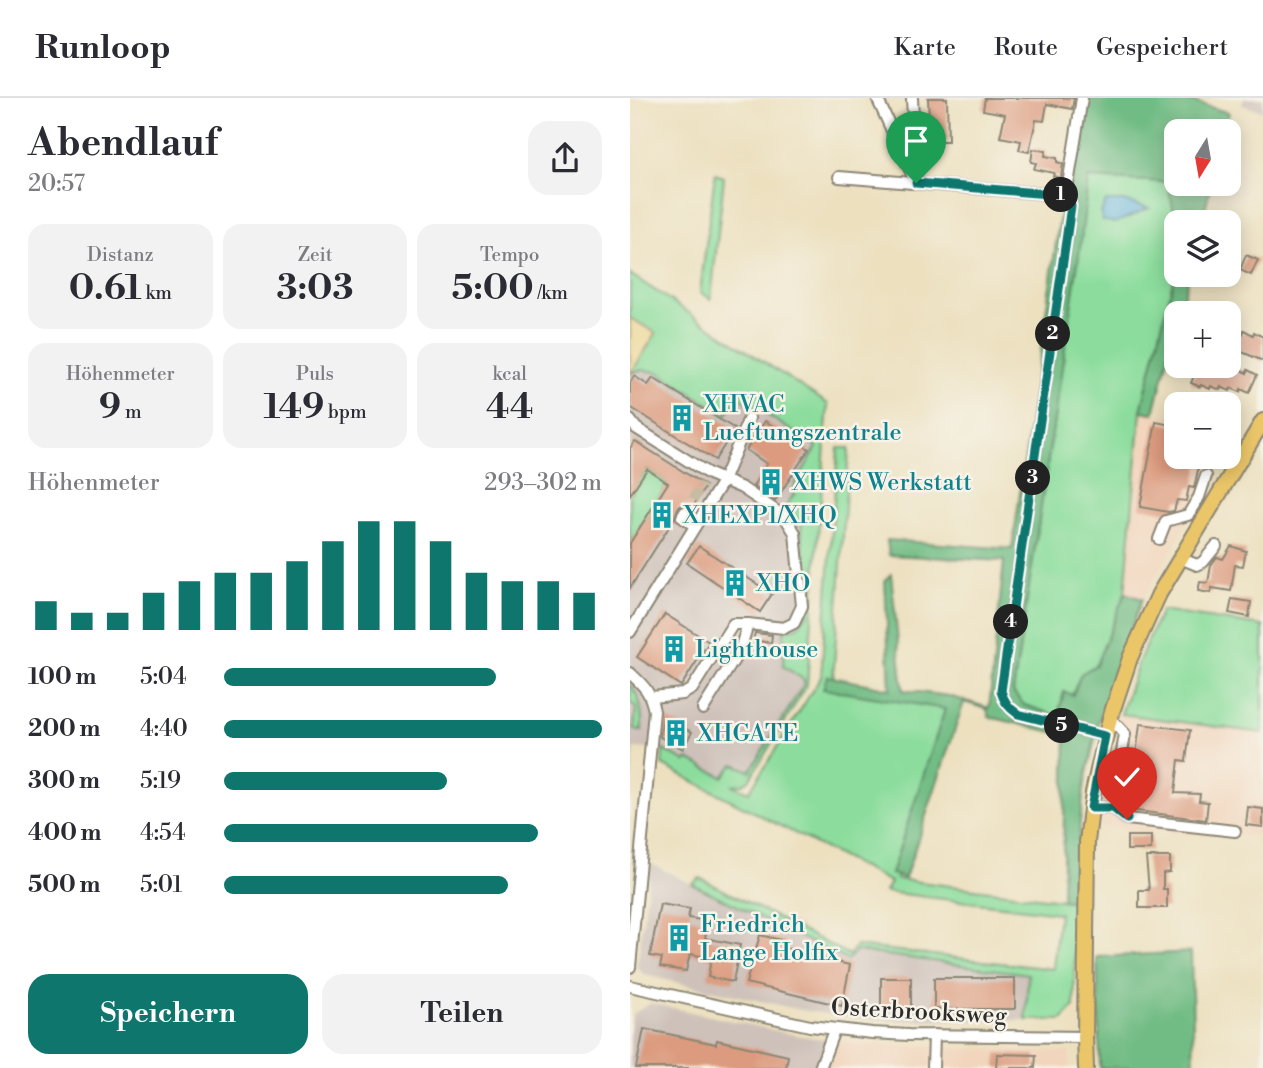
<!DOCTYPE html>
<html lang="de">
<head>
<meta charset="utf-8">
<style>
  body { margin:0; font-family:"Libre Bodoni",serif; background:#f2f2f3; color:#2b2b33; height:100vh; display:flex; flex-direction:column; font-size:26px; white-space:nowrap }
  * { box-sizing:border-box; margin:0 }
  p { font-size:23px; color:#7c7c81 }
  .icon { flex:none; width:38px; height:38px; fill:none; stroke:currentColor; stroke-width:2; stroke-linecap:round; stroke-linejoin:round }
  .map { position:relative; flex:1; overflow:hidden }
  .details { display:flex; flex-direction:column; background:#fff; width:630px }
  .details>* { flex:none }
  .needle { width:46px; rotate:191deg }
  .controls { position:absolute; left:534px; top:21px; display:grid; gap:14px }
  .controls a { display:grid; place-items:center; width:77px; height:77px; border-radius:14px; background:#fff; box-shadow:0 4px 18px #0003; font-size:35px }
  .pin { position:absolute; display:grid; place-items:center; width:60px; height:60px; color:#fff; margin:-72px -30px; border-radius:50% 50% 50% 0; rotate:-45deg; box-shadow:0 0 7px #0007 }
  .pin .icon { rotate:45deg }
  .km { position:absolute; width:35px; height:35px; margin:-18px; border-radius:50%; background:#222; color:#fff; font-size:19px; line-height:35px; text-align:center }
  .round { display:grid; place-items:center; flex:none; width:74px; height:74px; border-radius:21px; background:#f2f2f3 }
  .summary { display:flex; align-items:center; justify-content:space-between; height:119px; padding:0 28px }
  h1 { font-size:38px; font-weight:700; line-height:52px }
  .metrics { display:grid; grid-template-columns:repeat(3,1fr); gap:10px; height:119px; padding:7px 28px }
  .metrics div { display:grid; align-content:center; border-radius:18px; background:#f2f2f3; text-align:center }
  .metrics b { font-size:35px; font-weight:700 }
  .metrics small { font-size:19px; font-weight:400 }
  .metrics p { font-size:19px }
  .chart { height:196px; padding:14px 28px }
  .chart p { display:flex; justify-content:space-between }
  .chart svg { width:100%; height:126px; margin-top:7px; stroke:#0f766e; stroke-width:6 }
  .action { display:flex; gap:14px; margin-top:auto; padding:14px 28px }
  .action a { flex:1; height:80px; border-radius:21px; background:#0f766e; color:#fff; font-size:28px; font-weight:700; line-height:80px; text-align:center }
  .action a+a { background:#f2f2f3; color:#2b2b33 }
  ul { padding:0 28px; list-style:none; font-size:23px }
  li { display:grid; grid-template-columns:112px 84px 1fr; align-items:center; height:52px }
  li i { height:18px; border-radius:9px; background:#0f766e }
  header { display:flex; align-items:center; gap:42px; box-sizing:border-box; height:98px; padding:0 35px; background:#fff; border-bottom:2px solid #e1e1e2 }
  header strong { font-size:33px }
  nav { display:flex; gap:38px; margin-inline-start:auto; font-size:24px }
  main { display:flex; flex:1; min-height:0 }
  .map>svg:first-child { display:block }
  .built { fill:#f1d5bc }
  .industrial { fill:#cec1b9 }
  .green { fill:#8cdd9d; stroke:#5c8464; stroke-width:2 }
  .forest { fill:#71bc84; stroke:#4e7458; stroke-width:2 }
  .sand { fill:#eeda9e; stroke:#8c8264; stroke-width:2 }
  .water { fill:#61b5dd; stroke:#467084; stroke-width:2 }
  .building { fill:#dc9b7f }
  .lines { fill:none; stroke-linecap:round; stroke-linejoin:round }
  .minor-tunnel { stroke:#c5bca1; stroke-width:10; stroke-dasharray:10 5; stroke-linecap:butt }
  .minor-casing { stroke:#8c8675; stroke-width:14 }
  .major-casing { stroke:#8c8675; stroke-width:18 }
  .minor { stroke:#fff; stroke-width:10 }
  .major { stroke:#ebc669; stroke-width:14 }
  .route-casing { stroke:#fff; stroke-width:14 }
  .route { stroke:#0f766e; stroke-width:9 }
  .labels { text-anchor:middle; stroke-width:5; stroke-linejoin:round; paint-order:stroke }
  .culture-label { font-size:24px; fill:#0d838f; stroke:#f7f3e8; text-anchor:start }
  .street-label { font-size:24px; fill:#2b2b2b; stroke:#f7f3e8 }
</style>
</head>
<body>
<header>
<strong>Runloop</strong>
<nav><a>Karte</a><a>Route</a><a>Gespeichert</a></nav>
</header>
<main>
<section class="details">
<div class="summary"><div><h1>Abendlauf</h1><p>20:57</p></div><a class="round"><svg class="icon" aria-label="share" viewBox="0 0 24 24"><path d="M12 15V3M7 8l5-5 5 5M5 13v7h14v-7"/></svg></a></div>
<div class="metrics">
<div><p>Distanz</p><b>0.61<small> km</small></b></div>
<div><p>Zeit</p><b>3:03</b></div>
<div><p>Tempo</p><b>5:00<small> /km</small></b></div>
</div>
<div class="metrics">
<div><p>Höhenmeter</p><b>9<small> m</small></b></div>
<div><p>Puls</p><b>149<small> bpm</small></b></div>
<div><p>kcal</p><b>44</b></div>
</div>
<div class="chart"><p><span>Höhenmeter</span>293–302 m</p>
<svg viewBox="0 0 160 44" preserveAspectRatio="none"><path d="M5 44V34M15 44V38M25 44V38M35 44V31M45 44V27M55 44V24M65 44V24M75 44V20M85 44V13M95 44V6M105 44V6M115 44V13M125 44V24M135 44V27M145 44V27M155 44V31"/></svg>
</div>
<ul>
<li><b>100 m</b>5:04<i style="width:72%"></i></li>
<li><b>200 m</b>4:40<i style="width:100%"></i></li>
<li><b>300 m</b>5:19<i style="width:59%"></i></li>
<li><b>400 m</b>4:54<i style="width:83%"></i></li>
<li><b>500 m</b>5:01<i style="width:75%"></i></li>
</ul>
<div class="action"><a>Speichern</a><a>Teilen</a></div>
</section>
<div class="map">
<svg width="633" height="970" viewBox="0 0 633 970">
  <rect width="100%" height="100%" fill="#f7f3e8"/>
  <filter id="ink" filterUnits="userSpaceOnUse"><feTurbulence type="fractalNoise" baseFrequency=".0143" numOctaves="2"/><feDisplacementMap in="SourceGraphic" scale="14" xChannelSelector="R" yChannelSelector="G"/><feConvolveMatrix kernelMatrix="1 2 1 2 8 2 1 2 1" color-interpolation-filters="sRGB"/></filter>
  <filter id="wash" filterUnits="userSpaceOnUse"><feTurbulence type="fractalNoise" baseFrequency=".00686" numOctaves="4" result="noise"/><feDisplacementMap in="SourceGraphic" scale="28" xChannelSelector="R" yChannelSelector="G"/><feGaussianBlur stdDeviation="1.57" result="paint"/><feColorMatrix in="noise" values="0 0 0 0 0 0 0 0 0 0 0 0 0 0 0 0 0 1.4 0 .05"/><feComposite in="paint" operator="in"/></filter>
  <g filter="url(#wash)">
    <rect width="100%" height="100%" fill="#ece0bf"/>
    <g class="built">
      <polygon points="511,313 546,319 546,359 596,359 512,501 495,495"/>
      <polygon points="491,616 633,635 633,738 558,736 470,729 473,698"/>
      <polygon points="206,943 237,946 439,954 440,970 197,970"/>
    </g>
    <g class="industrial">
      <polygon points="614,0 633,0 633,13 612,7"/>
      <polygon points="0,176 198,306 177,587 119,682 113,686 100,686 33,652 5,650 0,693"/>
      <polygon points="21,766 217,862 227,853 398,877 396,922 278,923 231,921 171,912 14,877 7,868"/>
      <polygon points="20,905 165,937 206,943 197,970 0,970 0,931 3,916"/>
    </g>
    <g class="green">
      <polygon points="85,76 94,79 81,201 70,194"/>
      <polygon points="458,80 538,84 544,113 559,118 557,124 546,124 546,171 511,313 495,495 466,567 451,576 442,597 434,594 428,618 394,607 383,594 451,143"/>
      <polygon points="0,176 198,306 177,587 119,682 113,686 102,687 119,694 191,579 208,350 219,350 203,582 324,603 266,781 446,804 444,909 432,922 396,922 398,876 227,853 217,862 62,786 70,780 219,857 226,848 423,871 429,815 255,794 260,784 32,667 33,652 56,664 58,661 93,679 104,666 120,673 174,586 174,582 153,568 154,533 168,529 178,515 176,473 171,425 155,410 164,396 165,386 187,349 109,299 96,317 28,274 11,272 1,275 26,235 0,220"/>
      <polygon points="17,371 38,385 0,445 0,397"/>
      <polygon points="531,513 633,528 633,635 491,616 509,563"/>
      <path d="M0,586C12,601 12,614 12,633L4,632L6,610L0,604Z"/>
    </g>
    <g class="forest">
      <polygon points="456,0 551,0 599,15 594,33 546,33 546,86 581,86 572,124 557,124 558,118 544,113 537,84 458,80 451,143 383,594 394,607 428,618 434,594 443,597 451,576 466,567 495,495 512,501 484,575 469,623 455,684 450,723 446,804 432,802 436,637 359,619 357,611 334,604 275,780 261,776 315,611 193,591 197,578 260,591 255,482 261,476 273,592 319,598 359,610 374,463 259,457 257,442 382,451 432,104"/>
      <polygon points="546,171 546,177 559,177 549,215 546,215 546,228 524,315 511,313"/>
      <polygon points="561,854 564,970 470,970 467,859"/>
    </g>
    <polygon class="sand" points="0,220 26,235 0,277"/>
    <polygon class="water" points="476,103 493,103 519,110 485,125 472,122 471,115"/>
    <g id="blocks">
      <g class="building">
        <polygon points="298,0 317,0 318,43 300,43"/>
        <polygon points="355,0 444,0 442,11 417,6 414,23 406,22 399,54 389,52 391,43 370,39 375,16 353,12"/>
        <polygon points="403,51 416,53 415,58 427,60 427,64 433,66 431,80 423,78 424,75 404,71 406,65 401,64"/>
        <polygon points="616,157 628,162 621,177 610,172"/>
        <polygon points="605,232 613,236 614,232 623,237 624,234 633,239 633,263 598,248 598,233 604,235"/>
        <polygon points="568,268 578,272 579,269 588,273 589,270 598,273 599,271 608,275 609,271 617,275 618,272 627,277 619,295 611,291 610,294 601,290 600,293 591,289 590,292 581,288 580,291 571,287 570,289 561,285"/>
        <polygon points="4,278 18,287 23,280 105,331 85,362 0,309 0,285"/>
        <polygon points="135,323 179,351 145,403 123,388 137,366 116,352"/>
        <polygon points="526,324 546,328 546,359 571,359 564,390 559,389 556,403 547,402 544,413 538,414 510,409"/>
        <polygon points="5,343 76,388 62,410 54,406 48,410 44,421 0,490 0,445 38,385 17,371 0,397 0,350"/>
        <polygon points="69,448 142,496 130,514 57,465"/>
        <polygon points="601,448 616,453 613,468 605,467 601,493 582,490 581,495 568,493 570,484 578,485 581,467 587,459 593,461"/>
        <polygon points="602,501 621,504 619,519 599,515"/>
        <polygon points="35,516 79,544 51,588 7,559"/>
        <polygon points="125,535 142,537 141,545 123,542"/>
        <polygon points="33,619 62,634 53,651 30,639"/>
        <polygon points="510,626 560,632 556,663 549,662 545,695 570,696 569,703 578,704 576,722 499,712"/>
        <polygon points="618,709 633,711 633,729 616,727"/>
        <rect x="497" y="738" width="24" height="14"/>
        <polygon points="516,759 540,759 540,774 533,775 533,791 537,791 537,810 509,810 509,792 519,792"/>
        <polygon points="30,806 60,811 58,820 78,823 75,840 110,847 103,884 78,879 81,860 60,856 56,873 30,869 32,860 20,858"/>
        <polygon points="130,837 155,843 153,850 188,857 187,860 220,867 212,908 116,885"/>
        <rect x="251" y="880" width="30" height="29"/>
        <rect x="304" y="880" width="81" height="31"/>
        <polygon points="14,931 86,946 87,942 158,958 156,970 6,970"/>
        <polygon points="367,956 406,957 405,970 366,970"/>
      </g>
    </g>
  </g>
  <g filter="url(#ink)">
    <use href="#blocks" fill-opacity="0" stroke="#8c8675" stroke-width="2"/>
    <g class="lines">
      <polyline class="minor-tunnel" points="55,414 73,386"/>
      <defs>
        <g id="minor">
          <polyline points="247,0 286,85"/>
          <polyline points="282,0 286,79"/>
          <path d="M209,79L431,97C437,99 440,102 441,108L371,593C374,604 379,610 388,616L475,638"/>
          <polyline points="436,99 452,0"/>
          <polyline points="0,322 6,330 79,376 112,390 155,419 165,435 172,508 164,525 154,530 118,526 110,552 73,611"/>
          <polyline points="55,414 52,419 65,428"/>
          <polyline points="529,441 536,423 558,417 569,399 576,378"/>
          <polyline points="550,460 567,467 573,464 586,448"/>
          <polyline points="0,534 93,383 119,320"/>
          <path d="M0,575C14,588 20,593 24,613L0,869"/>
          <polyline points="21,599 53,596 62,591 103,526 118,526"/>
          <polyline points="461,710 483,710 495,636 480,620"/>
          <polyline points="483,710 497,721 605,733"/>
          <polyline points="0,888 180,928 242,935 279,937 455,939"/>
          <polyline points="190,970 204,932"/>
          <polyline points="303,970 304,937"/>
        </g>
        <polyline id="major" points="456,970 455,939 457,744 463,694 480,620 500,560 529,496 633,323"/>
      </defs>
      <use href="#minor" class="minor-casing"/>
      <use href="#major" class="major-casing"/>
      <use href="#minor" class="minor"/>
      <use href="#major" class="major"/>
    </g>
  </g>
  <g class="lines" filter="url(#ink)">
    <defs>
      <path id="route" d="M286,85L431,97C438,99 440,102 441,108L371,593C374,604 379,610 388,616L475,638L461,710H483L497,721"/>
    </defs>
    <use href="#route" class="route-casing"/>
    <use href="#route" class="route"/>
  </g>
  <defs>
    <symbol id="building-bare" viewBox="-9 -9 18 18"><path d="M-4-6H4V6H1V3H-1V6H-4ZM-2.5-4.3h1.7v1.8h-1.7ZM.8-4.3h1.7v1.8H.8ZM-2.5-1h1.7V.8h-1.7ZM.8-1h1.7V.8H.8Z" fill="#0f9aa8" stroke="#f7f3e8" stroke-width="2.5" paint-order="stroke"/></symbol>
  </defs>
  <g fill-rule="evenodd">
    <use href="#building-bare" x="33" y="301" width="38" height="38"/>
    <use href="#building-bare" x="122" y="365" width="38" height="38"/>
    <use href="#building-bare" x="13" y="398" width="38" height="38"/>
    <use href="#building-bare" x="86" y="466" width="38" height="38"/>
    <use href="#building-bare" x="25" y="532" width="38" height="38"/>
    <use href="#building-bare" x="27" y="616" width="38" height="38"/>
    <use href="#building-bare" x="30" y="821" width="38" height="38"/>
  </g>
  <g class="labels">
    <g class="culture-label">
      <text x="73" y="314">XHVAC<tspan x="73" dy="28">Lueftungszentrale</tspan></text>
      <text x="162" y="392">XHWS Werkstatt</text>
      <text x="53" y="425">XHEXP1/XHQ</text>
      <text x="126" y="493">XHO</text>
      <text x="65" y="559">Lighthouse</text>
      <text x="67" y="643">XHGATE</text>
      <text x="70" y="834">Friedrich<tspan x="70" dy="28">Lange Holfix</tspan></text>
    </g>
    <g class="street-label">
      <text transform="translate(289 913) rotate(3)" y="8">Osterbrooksweg</text>
    </g>
  </g>
</svg>
<div class="controls">
<a><svg class="needle" viewBox="-14 -14 28 28"><path d="M0-13l5 13h-10z" fill="#e53935"/><path d="M0 13l5-13h-10z" fill="#7c7c81"/></svg></a>
<a><svg class="icon" aria-label="layers" viewBox="0 0 24 24"><path d="M12 4l9 5-9 5-9-5zM3 14l9 5 9-5"/></svg></a>
<a>+</a>
<a>−</a>
</div>
<div class="pin" style="left:286px;top:85px;background:#1e9e55"><svg class="icon" aria-label="arrive" viewBox="0 0 24 24"><path d="M6 21V4h12l-3 4 3 4H6"/></svg></div>
<div class="pin" style="left:497px;top:721px;background:#d93025"><svg class="icon" aria-label="check" viewBox="0 0 24 24"><path d="M5 12l5 5 9-10"/></svg></div>
<b class="km" style="left:431px;top:97px">1</b>
<b class="km" style="left:423px;top:236px">2</b>
<b class="km" style="left:403px;top:380px">3</b>
<b class="km" style="left:381px;top:524px">4</b>
<b class="km" style="left:432px;top:628px">5</b>
</div>
</main>
</body>
</html>
